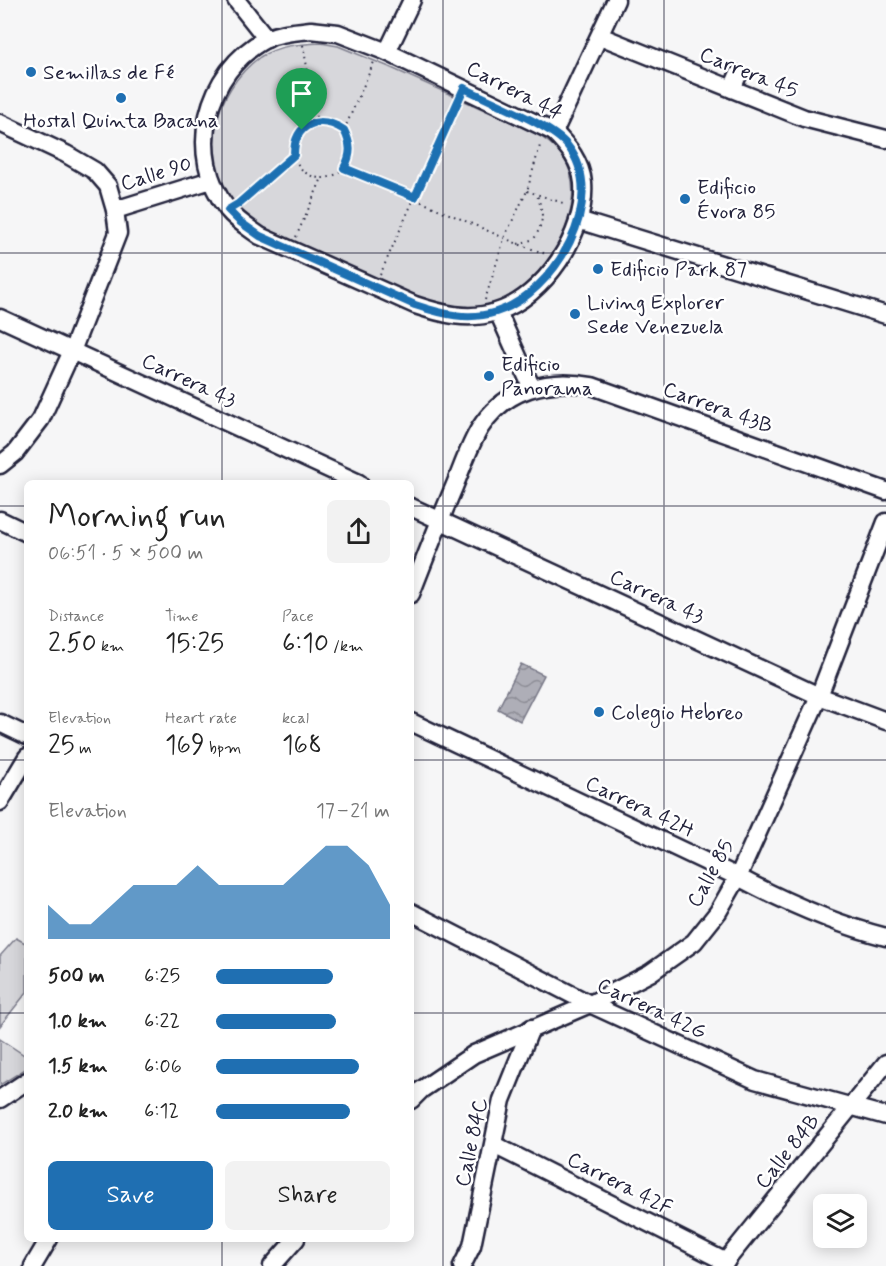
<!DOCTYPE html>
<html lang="en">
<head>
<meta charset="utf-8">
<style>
  body { margin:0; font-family:Mynerve,sans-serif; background:#f2f2f2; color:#222; height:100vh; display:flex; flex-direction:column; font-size:22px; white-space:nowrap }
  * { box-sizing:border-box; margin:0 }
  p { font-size:20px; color:#767676 }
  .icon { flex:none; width:33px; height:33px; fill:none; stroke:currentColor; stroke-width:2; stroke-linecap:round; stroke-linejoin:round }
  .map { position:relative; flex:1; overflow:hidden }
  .drawer { position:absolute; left:24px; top:480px; width:390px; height:762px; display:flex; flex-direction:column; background:#fff; border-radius:9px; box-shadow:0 3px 15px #0003 }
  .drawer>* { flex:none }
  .fabs { position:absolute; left:813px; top:1194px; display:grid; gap:12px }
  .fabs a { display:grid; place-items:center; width:54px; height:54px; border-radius:9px; background:#fff; box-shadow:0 3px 15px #0003; font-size:30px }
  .pin { position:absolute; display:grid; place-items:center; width:51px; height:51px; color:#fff; margin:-62px -26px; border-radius:50% 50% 50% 0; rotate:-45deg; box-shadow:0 0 6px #0007 }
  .pin .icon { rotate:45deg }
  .round { display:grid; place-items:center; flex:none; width:63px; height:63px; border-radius:9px; background:#f2f2f2 }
  .headline { display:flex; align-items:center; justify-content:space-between; height:102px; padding:0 24px }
  h1 { font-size:33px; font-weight:600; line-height:45px }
  .stats { display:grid; grid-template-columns:repeat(3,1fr); gap:9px; height:102px; padding:6px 24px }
  .stats div { display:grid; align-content:center }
  .stats b { font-size:26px; font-weight:600 }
  .stats small { font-size:16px; font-weight:400 }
  .stats p { font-size:16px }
  .chart { height:168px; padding:12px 24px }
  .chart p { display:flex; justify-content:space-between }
  .chart svg { width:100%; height:108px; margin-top:6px; fill:#1f6fb2; opacity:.7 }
  .action { display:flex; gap:12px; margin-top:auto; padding:12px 24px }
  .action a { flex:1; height:69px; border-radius:9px; background:#1f6fb2; color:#fff; font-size:24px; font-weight:600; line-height:69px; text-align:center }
  .action a+a { background:#f2f2f2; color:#222 }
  ul { padding:0 24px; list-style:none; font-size:20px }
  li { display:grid; grid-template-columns:96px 72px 1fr; align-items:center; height:45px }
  li i { height:15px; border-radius:8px; background:#1f6fb2 }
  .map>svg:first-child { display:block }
  .green { fill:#d7d7db; stroke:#7c7c8b; stroke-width:1.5 }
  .water { fill:url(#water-waves); stroke:#767685; stroke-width:1.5 }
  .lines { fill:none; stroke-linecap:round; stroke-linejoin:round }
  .minor-casing { stroke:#22223b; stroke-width:21 }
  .path { stroke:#22223b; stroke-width:2; stroke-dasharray:1.5 4.5; stroke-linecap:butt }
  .minor { stroke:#fff; stroke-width:16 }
  .route-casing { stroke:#fff; stroke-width:12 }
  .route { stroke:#1f6fb2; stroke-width:8 }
  .grid { fill:none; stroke:#22223b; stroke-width:1.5; stroke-opacity:0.55 }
  .poi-dot { fill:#1f6fb2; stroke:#fff; stroke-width:2 }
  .labels { text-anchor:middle; stroke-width:5; stroke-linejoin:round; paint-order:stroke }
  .poi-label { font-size:21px; fill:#22223b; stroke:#fff; text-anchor:start }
  .street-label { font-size:21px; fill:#22223b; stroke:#fff }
</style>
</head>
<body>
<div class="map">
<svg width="886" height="1266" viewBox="0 0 886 1266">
  <defs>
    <pattern id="water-waves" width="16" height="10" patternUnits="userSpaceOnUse" patternTransform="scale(1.5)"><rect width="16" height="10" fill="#aeaeb7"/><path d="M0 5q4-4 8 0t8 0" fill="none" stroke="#8d8d96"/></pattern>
  </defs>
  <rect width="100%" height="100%" fill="#f6f6f7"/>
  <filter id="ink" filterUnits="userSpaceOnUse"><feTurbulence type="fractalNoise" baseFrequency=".0167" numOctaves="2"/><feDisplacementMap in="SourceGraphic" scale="12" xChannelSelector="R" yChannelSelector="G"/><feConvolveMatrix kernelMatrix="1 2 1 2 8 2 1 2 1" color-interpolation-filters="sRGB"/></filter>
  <g filter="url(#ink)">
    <g class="green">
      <path d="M321,43L338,46L387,66L533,132C544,138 553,144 561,154C597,202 543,288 493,305C482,309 464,311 453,309C422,305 392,287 364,275C337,262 309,250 282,236C267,229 248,221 236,208C194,163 214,90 260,57C279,45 299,44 321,43Z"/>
      <polygon points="16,938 27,944 27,992 0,1026 0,956"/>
      <polygon points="0,1039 27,1057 27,1068 0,1085"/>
    </g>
    <polygon class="water" points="521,664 544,675 520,721 498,709"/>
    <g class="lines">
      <defs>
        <g id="minor">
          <polyline points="236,0 267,39"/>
          <path d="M311,30L338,33L387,52L554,132C568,146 581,162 583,183C587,233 544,297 496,312C468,321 442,314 415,305L260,236C249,228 237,221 228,210C185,155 205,71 266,39C280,32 296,32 311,30Z"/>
          <polyline points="600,36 804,118 886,139"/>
          <polyline points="387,52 412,0"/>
          <polyline points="732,89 738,75"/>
          <polyline points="0,123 66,154 95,171 108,186 115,210 118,233 72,351 41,419 15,453 0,465"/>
          <polyline points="554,132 616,0"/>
          <polyline points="115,210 211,180"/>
          <polyline points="578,220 886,315"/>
          <polyline points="498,312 531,386"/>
          <polyline points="0,318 359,483"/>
          <polyline points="411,507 819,696 886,721"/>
          <polyline points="0,520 27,533"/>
          <path d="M411,594C425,558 439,522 454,487C462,468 469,446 480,428C505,388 549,378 592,386L886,491"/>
          <path d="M411,722L738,877C785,902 834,924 886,937"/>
          <polyline points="0,723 27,736"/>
          <polyline points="0,802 27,757"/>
          <polyline points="411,912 590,1004 755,1080 886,1116"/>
          <polyline points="0,1099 27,1081"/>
          <polyline points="411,1100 421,1090 474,1054 590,1004 650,973 694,942 718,912 738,877 819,696 886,522"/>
          <polyline points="494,1145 726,1262"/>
          <polyline points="33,1266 49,1239"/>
          <polyline points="272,1266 296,1239"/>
          <polyline points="462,1266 472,1246 502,1100 531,1028"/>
          <polyline points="722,1266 886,1063"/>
        </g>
      </defs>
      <use href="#minor" class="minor-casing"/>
      <g class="path">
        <polyline points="303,45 317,122"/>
        <circle cx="322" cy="150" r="28"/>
        <polyline points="344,130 374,62"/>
        <polyline points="344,168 518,244 546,254"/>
        <polyline points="527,191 566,204"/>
        <polyline points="241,202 294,155"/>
        <polyline points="296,237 322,178"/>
        <path d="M518,244L534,239C544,222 544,214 537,195"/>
        <polyline points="380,275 457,102"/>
        <polyline points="485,300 505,236 527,191 541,142"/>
      </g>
      <use href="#minor" class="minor"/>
    </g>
  </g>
  <g class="lines" filter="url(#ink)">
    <defs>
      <path id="route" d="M464,88C491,102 549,124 567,145C611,199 554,294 496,312C468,321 442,314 415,305L260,236L240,222L228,210L238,204L294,155C294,123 319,114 344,130C351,144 352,154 344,168L415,197Z"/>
    </defs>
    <use href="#route" class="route-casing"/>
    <use href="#route" class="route"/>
  </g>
  <path class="grid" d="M222,0V483M443,0V1266M664,0V1266M0,253H886M0,506H27M411,506H886M0,760H27M411,760H886M0,1013H27M411,1013H886M222,1239V1266"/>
  <g class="poi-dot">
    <circle cx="31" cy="72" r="6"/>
    <circle cx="121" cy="98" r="6"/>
    <circle cx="685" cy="199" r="6"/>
    <circle cx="598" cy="269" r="6"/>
    <circle cx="575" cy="314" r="6"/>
    <circle cx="489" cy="376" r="6"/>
    <circle cx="599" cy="712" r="6"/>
  </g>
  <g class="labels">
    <g class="poi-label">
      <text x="43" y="79">Semillas de Fé</text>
      <text x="121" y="127" text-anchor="middle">Hostal Quinta Bacana</text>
      <text x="697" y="194">Edificio<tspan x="697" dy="24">Évora 85</tspan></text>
      <text x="610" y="276">Edificio Park 87</text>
      <text x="587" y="309">Living Explorer<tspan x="587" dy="24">Sede Venezuela</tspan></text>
      <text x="501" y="371">Edificio<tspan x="501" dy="24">Panorama</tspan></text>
      <text x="611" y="719">Colegio Hebreo</text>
    </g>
    <g class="street-label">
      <text transform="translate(749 72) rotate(22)" y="7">Carrera 45</text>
      <text transform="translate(515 90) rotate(27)" y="7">Carrera 44</text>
      <text transform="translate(156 173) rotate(-17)" y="7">Calle 90</text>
      <text transform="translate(189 380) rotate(25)" y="7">Carrera 43</text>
      <text transform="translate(718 407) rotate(20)" y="7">Carrera 43B</text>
      <text transform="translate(657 596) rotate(25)" y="7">Carrera 43</text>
      <text transform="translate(640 806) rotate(25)" y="7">Carrera 42H</text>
      <text transform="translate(710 873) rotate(-61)" y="7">Calle 85</text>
      <text transform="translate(652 1008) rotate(25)" y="7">Carrera 42G</text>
      <text transform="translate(471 1142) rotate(-78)" y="7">Calle 84C</text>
      <text transform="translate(787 1151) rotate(-51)" y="7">Calle 84B</text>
      <text transform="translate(620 1183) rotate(27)" y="7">Carrera 42F</text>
    </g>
  </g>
</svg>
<div class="fabs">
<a><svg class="icon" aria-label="layers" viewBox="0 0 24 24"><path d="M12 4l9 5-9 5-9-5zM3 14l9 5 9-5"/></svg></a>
</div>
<div class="pin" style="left:302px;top:130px;background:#1e9e55"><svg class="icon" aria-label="arrive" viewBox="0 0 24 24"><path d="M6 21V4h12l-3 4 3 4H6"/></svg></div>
<section class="drawer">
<div class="headline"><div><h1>Morning run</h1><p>06:51 · 5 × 500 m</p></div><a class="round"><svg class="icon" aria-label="share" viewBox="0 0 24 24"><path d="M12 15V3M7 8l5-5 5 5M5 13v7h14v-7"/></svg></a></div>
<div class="stats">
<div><p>Distance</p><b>2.50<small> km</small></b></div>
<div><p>Time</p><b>15:25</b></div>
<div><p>Pace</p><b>6:10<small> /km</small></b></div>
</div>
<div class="stats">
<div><p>Elevation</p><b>25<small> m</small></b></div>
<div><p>Heart rate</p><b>169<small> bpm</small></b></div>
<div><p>kcal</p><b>168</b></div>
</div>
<div class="chart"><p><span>Elevation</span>17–21 m</p>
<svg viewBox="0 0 160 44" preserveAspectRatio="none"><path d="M0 44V30L10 38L20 38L30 30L40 22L50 22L60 22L70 14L80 22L90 22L100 22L110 22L120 14L130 6L140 6L150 14L160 30V44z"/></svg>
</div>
<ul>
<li><b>500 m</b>6:25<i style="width:67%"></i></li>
<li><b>1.0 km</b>6:22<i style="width:69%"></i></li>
<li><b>1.5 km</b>6:06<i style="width:82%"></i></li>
<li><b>2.0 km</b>6:12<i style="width:77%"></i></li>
</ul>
<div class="action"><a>Save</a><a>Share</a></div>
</section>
</div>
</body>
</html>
